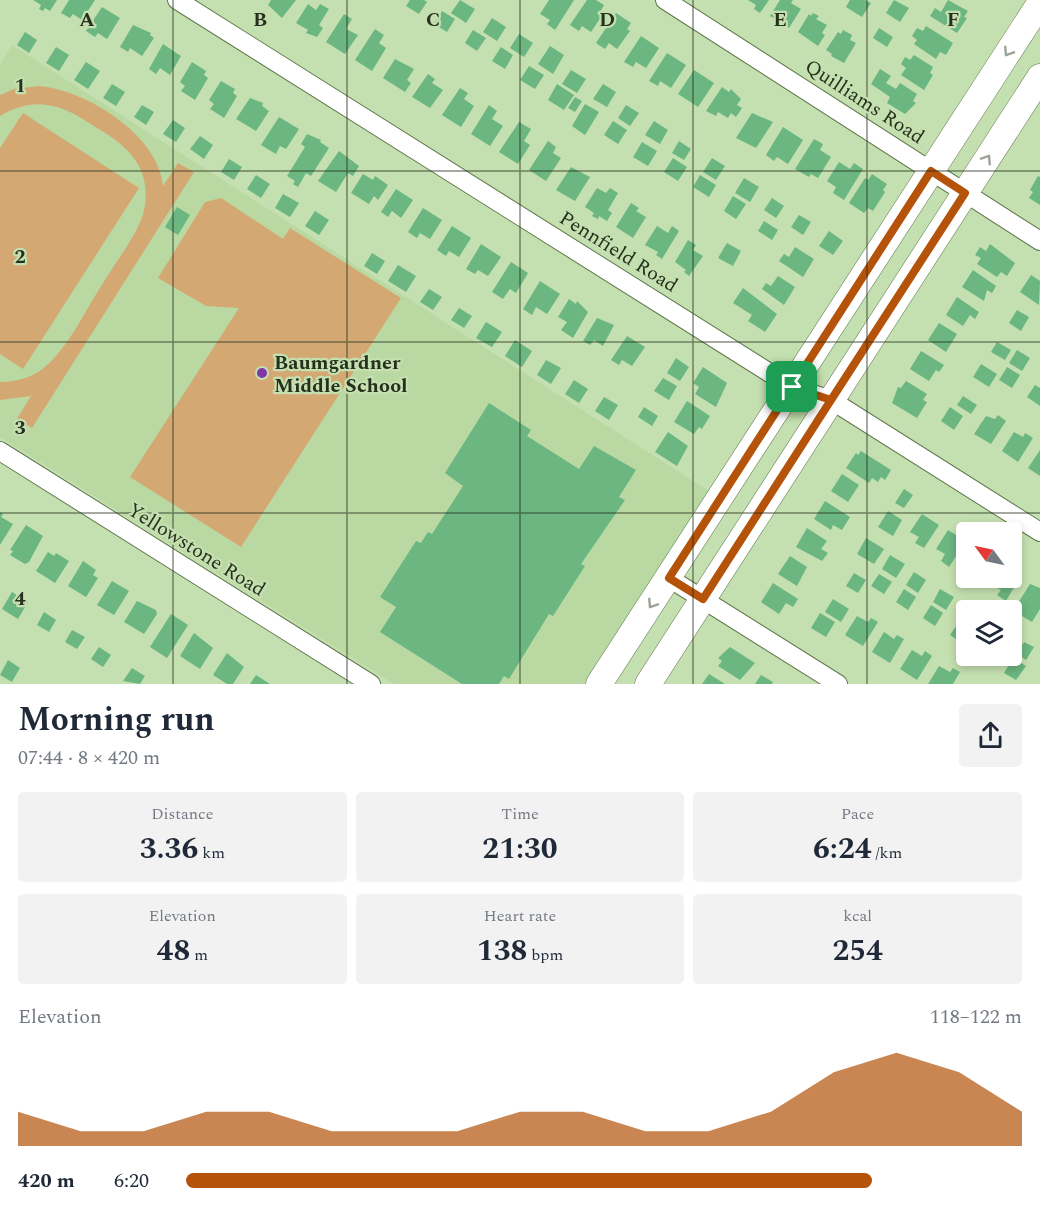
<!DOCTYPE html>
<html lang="en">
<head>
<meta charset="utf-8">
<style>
  body { margin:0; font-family:Spectral,serif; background:#f2f2f3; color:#1f2937; height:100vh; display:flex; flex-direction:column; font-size:22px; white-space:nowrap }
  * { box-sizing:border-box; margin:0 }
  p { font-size:20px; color:#747a83 }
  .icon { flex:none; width:33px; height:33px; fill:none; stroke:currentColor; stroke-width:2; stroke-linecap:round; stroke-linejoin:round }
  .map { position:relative; height:684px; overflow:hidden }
  .drawer { display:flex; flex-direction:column; background:#fff; flex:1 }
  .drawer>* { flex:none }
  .needle { width:39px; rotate:303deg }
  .buttons { position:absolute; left:956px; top:522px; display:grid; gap:12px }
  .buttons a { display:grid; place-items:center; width:66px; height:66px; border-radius:6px; background:#fff; box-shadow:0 3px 9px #0003; font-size:30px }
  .pin { position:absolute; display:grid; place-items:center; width:51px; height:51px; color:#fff; margin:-26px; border-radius:12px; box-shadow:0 3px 9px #0006 }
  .round { display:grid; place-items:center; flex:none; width:63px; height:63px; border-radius:6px; background:#f2f2f3 }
  .head { display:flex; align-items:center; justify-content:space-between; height:102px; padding:0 18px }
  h1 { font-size:33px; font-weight:700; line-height:45px }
  .stats { display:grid; grid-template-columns:repeat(3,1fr); gap:9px; height:102px; padding:6px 18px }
  .stats div { display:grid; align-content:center; border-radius:6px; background:#f2f2f3; text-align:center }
  .stats b { font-size:30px; font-weight:700 }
  .stats small { font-size:16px; font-weight:400 }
  .stats p { font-size:16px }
  .chart { height:168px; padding:12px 18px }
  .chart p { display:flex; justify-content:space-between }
  .chart svg { width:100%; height:108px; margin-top:6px; fill:#b45309; opacity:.7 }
  ul { padding:0 18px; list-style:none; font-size:20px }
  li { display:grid; grid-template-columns:96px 72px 1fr; align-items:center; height:45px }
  li i { height:15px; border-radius:8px; background:#b45309 }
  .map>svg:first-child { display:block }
  .built { fill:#bad9a2 }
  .green { fill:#d4a872 }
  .building { fill:#6bb681 }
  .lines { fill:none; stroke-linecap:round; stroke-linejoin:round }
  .minor-casing { stroke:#60784c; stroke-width:20 }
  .secondary-casing { stroke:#60784c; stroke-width:27 }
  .minor { stroke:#fff; stroke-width:18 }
  .secondary { stroke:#fff; stroke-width:26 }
  .oneway { stroke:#9da299 }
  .route-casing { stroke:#fff; stroke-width:12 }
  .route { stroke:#b45309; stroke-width:8 }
  .grid { fill:none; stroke:#26301d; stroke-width:1.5; stroke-opacity:0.55 }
  .poi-dot { fill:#8136a7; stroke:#c5e0b0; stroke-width:2 }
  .labels { text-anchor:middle; stroke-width:4.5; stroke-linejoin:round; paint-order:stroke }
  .street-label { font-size:20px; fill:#26301d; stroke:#c5e0b0 }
  .poi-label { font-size:20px; font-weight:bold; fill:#26301d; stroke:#c5e0b0; text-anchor:start }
  .grid-label { font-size:20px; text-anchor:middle; font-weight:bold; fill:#26301d; stroke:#c5e0b0; stroke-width:4.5; stroke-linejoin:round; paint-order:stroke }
</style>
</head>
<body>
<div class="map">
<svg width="1040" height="684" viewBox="0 0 1040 684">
  <rect width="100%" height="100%" fill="#c5e0b0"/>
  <polygon class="built" points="12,45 712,493 588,684 394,684 0,437 0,64"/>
  <g class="green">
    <path d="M38,86C85,89 159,135 163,186L178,163L194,172L32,428L17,419L31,396L0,400V382C17,382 34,377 46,366C70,345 86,309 103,283C115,263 132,242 141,220C146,208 147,193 144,180C137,148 106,134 81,118C53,101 28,99 0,116V95L14,89Z"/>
    <polygon points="23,113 139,188 23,369 0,354 0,148"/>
    <polygon points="221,198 283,239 290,228 401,298 241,547 130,477 239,308 206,306 158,278 205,202"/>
  </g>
  <g class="building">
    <polygon points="33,0 57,0 50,11 45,8 43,11 39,9 41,5"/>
    <polygon points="69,0 95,0 82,20 73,14 70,18 61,13"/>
    <polygon points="271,0 296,0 282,18 268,5"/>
    <polygon points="410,0 424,0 427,2 419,14 406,6"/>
    <polygon points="460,0 475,9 466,23 451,13"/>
    <polygon points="549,0 574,0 555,30 547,24 550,20 540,14"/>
    <polygon points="587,0 596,0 604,5 600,12 603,14 591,32 582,26 579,31 570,25"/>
    <polygon points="748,0 769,0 760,13 754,9 756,5"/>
    <polygon points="780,0 793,0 791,3 801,9 789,28 783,24 780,27 775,23 777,20 770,16"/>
    <polygon points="850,0 865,0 871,3 862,17 846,7"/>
    <polygon points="894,0 909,8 900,22 886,13"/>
    <polygon points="948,0 968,11 964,17 967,18 957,33 930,16 935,8 941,12"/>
    <polygon points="308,4 316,10 320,4 329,9 319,25 323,28 317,37 306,33 308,30 296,23"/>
    <polygon points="102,7 120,18 107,39 98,33 95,37 86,31"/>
    <polygon points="442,11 455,19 447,32 434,24"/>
    <polygon points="616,13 631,23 627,29 630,31 617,49 609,43 605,49 596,43"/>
    <polygon points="813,13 819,16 816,19 827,25 822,33 825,35 818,46 798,32 809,14 811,16"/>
    <polygon points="344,14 352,19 346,29 358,35 345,54 326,42"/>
    <polygon points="492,18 506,27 497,41 483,32"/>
    <polygon points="133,25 151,33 150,35 154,38 142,56 130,48 128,52 120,47"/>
    <polygon points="926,26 953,43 946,55 940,52 936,59 914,44 917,40 912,36 917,28 923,31"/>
    <polygon points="879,28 893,37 887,47 873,38"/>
    <polygon points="375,29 384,35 379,43 386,48 372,71 355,60"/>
    <polygon points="473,30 486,38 477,51 465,43"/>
    <polygon points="843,30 852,35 850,40 856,43 844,63 831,56 832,54 826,50 838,32 841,34"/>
    <polygon points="25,32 37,40 29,53 17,45"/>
    <polygon points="519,34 533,43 524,57 510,48"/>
    <polygon points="641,36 659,48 646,68 636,62 633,67 624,62"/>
    <polygon points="163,44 181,56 170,75 160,68 156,74 149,69"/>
    <polygon points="550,46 564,55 553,74 538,64"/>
    <polygon points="56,47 69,55 59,71 46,63"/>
    <polygon points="501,47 513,55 505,69 492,61"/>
    <polygon points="667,53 686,65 671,88 660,81 658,86 649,81"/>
    <polygon points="914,55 933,67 930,73 933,75 924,90 901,75 906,68 901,64 905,57 910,60"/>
    <polygon points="395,59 414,69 407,80 411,83 405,92 383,78"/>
    <polygon points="86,62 100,71 88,89 74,80"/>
    <polygon points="192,62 206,71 204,75 208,78 195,100 181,91 185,86 180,82"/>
    <polygon points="529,66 544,75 535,89 520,80"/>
    <polygon points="880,69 891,76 886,83 896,89 900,83 917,94 913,101 916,103 905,114 887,103 890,97 871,84"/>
    <polygon points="571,70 586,79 577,93 562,84"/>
    <polygon points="694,70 714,83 698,107 678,94"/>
    <polygon points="428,74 435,79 432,83 443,90 430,108 412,97"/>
    <polygon points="221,81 235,89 233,93 237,96 224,118 210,109 214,104 209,100"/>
    <polygon points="112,84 125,92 116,106 103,98"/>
    <polygon points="557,84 574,95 564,110 548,100"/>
    <polygon points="603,84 616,92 607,107 593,99"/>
    <polygon points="722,87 729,92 731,89 741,99 737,105 742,108 736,117 731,113 728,118 718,112 716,116 706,111"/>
    <polygon points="460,88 468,93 464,99 474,106 461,127 442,115"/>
    <polygon points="575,97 582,101 575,112 568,108"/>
    <polygon points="250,98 263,103 262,106 269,111 256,131 236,119"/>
    <polygon points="585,104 599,112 585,135 572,126"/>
    <polygon points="142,105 154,112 146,125 134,117"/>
    <polygon points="489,105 497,111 492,119 503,126 490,146 471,134"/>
    <polygon points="626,105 639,113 630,126 618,118"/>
    <polygon points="752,113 773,122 756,148 736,138"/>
    <polygon points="279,117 299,129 286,149 280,146 276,154 261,145"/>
    <polygon points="173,120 185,128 176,142 163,134"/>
    <polygon points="613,121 627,130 618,144 604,135"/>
    <polygon points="654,121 668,130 660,144 645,135"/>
    <polygon points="519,122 531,129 524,141 530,145 518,164 499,152"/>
    <polygon points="783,127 803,140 788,164 777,157 774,161 766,155"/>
    <polygon points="307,134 321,140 320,142 329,148 311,176 306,173 298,187 293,184 295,181 287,176 305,147 301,144"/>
    <polygon points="200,136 213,145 204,159 190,149"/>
    <polygon points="814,139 823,144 820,150 831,157 818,178 811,174 809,177 795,169"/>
    <polygon points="548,141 556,147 553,153 561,158 546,181 529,170"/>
    <polygon points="679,141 691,149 684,160 672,153"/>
    <polygon points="642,142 657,151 648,166 633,157"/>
    <polygon points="339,151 359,166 353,176 348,173 336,192 318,181"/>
    <polygon points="673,158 687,167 678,181 664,172"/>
    <polygon points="712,158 725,166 716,180 703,172"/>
    <polygon points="229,159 242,167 234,180 221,172"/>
    <polygon points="839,162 850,169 854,163 863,169 844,200 833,193 836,187 827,181"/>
    <polygon points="571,167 590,177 575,201 556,190"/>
    <polygon points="363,174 373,180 375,176 388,185 378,200 374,196 369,204 351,193"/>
    <polygon points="872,174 887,184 883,190 885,192 873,211 868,208 864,213 849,203 865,178 868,180"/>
    <polygon points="256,175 270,184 261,198 247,189"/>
    <polygon points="700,175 716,185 709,197 693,187"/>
    <polygon points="1038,176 1040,177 1040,205 1029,198 1033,192 1030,190"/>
    <polygon points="744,178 759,187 750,202 735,193"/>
    <polygon points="597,188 606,193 610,188 618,193 608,210 612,213 607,221 599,216 598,219 592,216 594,213 585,207"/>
    <polygon points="396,189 413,200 401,218 392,211 388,217 381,212"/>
    <polygon points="283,194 299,203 290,217 275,208"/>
    <polygon points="733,196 746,204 736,219 724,211"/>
    <polygon points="772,198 784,206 776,218 764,210"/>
    <polygon points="631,203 639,208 636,211 646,217 633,238 616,227"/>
    <polygon points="177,207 190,215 178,235 165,227"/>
    <polygon points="423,208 442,220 430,239 420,233 417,238 408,232"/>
    <polygon points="315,211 329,220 319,235 305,226"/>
    <polygon points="799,215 811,222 803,235 791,227"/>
    <polygon points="764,221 778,230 772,240 758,231"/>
    <polygon points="452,226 471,238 459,257 449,251 446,256 437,250"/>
    <polygon points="657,226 668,233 672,226 679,231 662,259 656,255 658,252 645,245"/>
    <polygon points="829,231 843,241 833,255 819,246"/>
    <polygon points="688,240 696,245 693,250 703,256 689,276 684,272 686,270 675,262"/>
    <polygon points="727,243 741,251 733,266 718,258"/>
    <polygon points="481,244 501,257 488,276 478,270 475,274 466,269"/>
    <polygon points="990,244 1015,263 1007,276 1001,272 997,277 977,264 981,258 975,255 980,247 986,251"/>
    <polygon points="795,247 814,259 803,277 779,261 784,254 789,257"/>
    <polygon points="372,253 385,261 377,274 364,266"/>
    <polygon points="511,262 528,273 516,293 510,289 503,299 492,292"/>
    <polygon points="398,265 416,276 406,292 388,281"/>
    <polygon points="973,270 996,286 992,293 987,290 984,301 962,287"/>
    <polygon points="1031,275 1040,281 1039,305 1020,292"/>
    <polygon points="778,276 795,287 784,305 762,289 766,283 771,286"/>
    <polygon points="540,281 560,294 547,314 536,307 532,315 523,309"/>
    <polygon points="743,288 777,314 765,332 748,321 752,315 733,303"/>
    <polygon points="429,289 442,297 433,310 420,302"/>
    <polygon points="957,297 979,312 975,319 970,315 963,326 946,315"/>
    <polygon points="569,299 576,304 577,301 588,312 573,338 561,330 567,322 558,317"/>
    <polygon points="459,308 472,316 464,328 451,320"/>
    <polygon points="1017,310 1029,317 1021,331 1009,323"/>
    <polygon points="597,318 614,325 603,346 594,340 590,345 583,341"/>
    <polygon points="486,322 502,332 492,347 476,338"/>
    <polygon points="939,323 957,334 946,352 928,340"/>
    <polygon points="627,336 645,347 632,366 622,360 619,365 611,360"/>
    <polygon points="515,340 532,351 522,367 505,356"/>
    <polygon points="997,342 1011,350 1005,360 991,352"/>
    <polygon points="1017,350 1030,358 1022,371 1009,363"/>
    <polygon points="921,351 944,365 939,372 936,370 929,381 910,369"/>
    <polygon points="676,358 689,367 680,381 667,373"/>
    <polygon points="546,360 561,368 551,384 537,375"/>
    <polygon points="981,364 997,374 989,387 973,377"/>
    <polygon points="703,367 727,383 716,407 695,394 699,387 693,383"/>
    <polygon points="1007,367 1020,375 1012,388 999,380"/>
    <polygon points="663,378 677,386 669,400 654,391"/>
    <polygon points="574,380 588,389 579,403 565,394"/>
    <polygon points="906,381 927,394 923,400 927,402 917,418 892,403 898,387 901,388"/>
    <polygon points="1035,385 1040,388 1040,406 1027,397"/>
    <polygon points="963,396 977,405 971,414 957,405"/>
    <polygon points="604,397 618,405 609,420 595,411"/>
    <polygon points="687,401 710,416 702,429 699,427 694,434 674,422"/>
    <polygon points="489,403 531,430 527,436 579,469 594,446 636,470 619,497 625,500 581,564 585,566 553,616 549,614 509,679 504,676 499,684 462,684 380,632 396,607 380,597 416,541 421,543 428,532 432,534 463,486 445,473"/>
    <polygon points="644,407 658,416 652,426 638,417"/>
    <polygon points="950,407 963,416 954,430 941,421"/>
    <polygon points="998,415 1006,421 991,444 974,434 986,416 995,419"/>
    <polygon points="668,432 688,446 677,466 655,452"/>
    <polygon points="1014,432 1023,437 1025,433 1033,438 1018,462 1002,451"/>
    <polygon points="1040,450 1040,476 1028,468"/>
    <polygon points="861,451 891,470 885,480 881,477 878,482 872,478 869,483 846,468 856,453 858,455"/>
    <polygon points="842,474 859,485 848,502 831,491"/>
    <polygon points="904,489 913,495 904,508 895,503"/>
    <polygon points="825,501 850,517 842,530 833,525 831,530 814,519"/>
    <polygon points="888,511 902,520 893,536 878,527"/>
    <polygon points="0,512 3,514 1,517 13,524 0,545"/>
    <polygon points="922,514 939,525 924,548 915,543 919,537 910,532"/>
    <polygon points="26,525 43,536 29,562 25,564 10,555 13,551 10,550"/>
    <polygon points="807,528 827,541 821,549 828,553 822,561 796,547"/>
    <polygon points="948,530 966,541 949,567 941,561 945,554 936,549"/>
    <polygon points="866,538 884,549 874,564 857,554"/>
    <polygon points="48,552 54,556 56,553 69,561 55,583 36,571"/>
    <polygon points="890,555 905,564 896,578 882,569"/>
    <polygon points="790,556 807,567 797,586 778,574"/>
    <polygon points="83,561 96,570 93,575 98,578 86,597 68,586"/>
    <polygon points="1011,571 1020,577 1006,601 997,595 1001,590 992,585 997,578 1011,578"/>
    <polygon points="914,572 926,580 918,593 906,585"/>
    <polygon points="854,573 866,580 858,593 846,586"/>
    <polygon points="879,574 892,582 884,594 871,586"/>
    <polygon points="112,581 129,591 114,615 97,605"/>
    <polygon points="773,583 798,599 793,607 786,603 779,614 761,602"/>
    <polygon points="1030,584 1040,588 1040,609 1032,622 1017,613 1022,606 1018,603"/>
    <polygon points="904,589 916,597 908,610 896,602"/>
    <polygon points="940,589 954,597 946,610 933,602"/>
    <polygon points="12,592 28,602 18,619 2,609"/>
    <polygon points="833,599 849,609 841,622 825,612"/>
    <polygon points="137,601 156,610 157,614 144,634 124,622"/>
    <polygon points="931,605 943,613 935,626 923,618"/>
    <polygon points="44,612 56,620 49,632 37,625"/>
    <polygon points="820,613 835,622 826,637 811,628"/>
    <polygon points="171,614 188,625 167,658 150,647"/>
    <polygon points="857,616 868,622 871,618 878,622 863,646 845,635"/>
    <polygon points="958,623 966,628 966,637 962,643 950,635"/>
    <polygon points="72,630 85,637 77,649 65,642"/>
    <polygon points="884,632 894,639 897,635 904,639 890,663 872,652"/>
    <polygon points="194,633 213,648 200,669 180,656"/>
    <polygon points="1024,642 1034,647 1026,660 1017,654"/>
    <polygon points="99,647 111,655 103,667 91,659"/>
    <polygon points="730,647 755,663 740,680 718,666 722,661 718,658"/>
    <polygon points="912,650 922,656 925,651 932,656 917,680 900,669"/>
    <polygon points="227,653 244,667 233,684 227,684 213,675"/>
    <polygon points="1013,658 1026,666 1016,680 1004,673"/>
    <polygon points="8,660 20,668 12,682 0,675"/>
    <polygon points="939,666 950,672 953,668 960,672 953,684 928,684"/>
    <polygon points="132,668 145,676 140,684 123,681"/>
    <polygon points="709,674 725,684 702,684"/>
    <polygon points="256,675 270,684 250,684"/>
    <polygon points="761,675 773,682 772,684 755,684"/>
  </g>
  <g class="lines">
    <defs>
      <g id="minor">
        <polyline points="177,0 765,370 792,387 831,400 1040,532"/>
        <polyline points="665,0 1040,241"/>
        <polyline points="0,451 371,684"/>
        <polyline points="669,578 838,684"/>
      </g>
      <g id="secondary">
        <polyline points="599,684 1040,3"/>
        <polyline points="648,684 1040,77"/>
      </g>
    </defs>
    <use href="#minor" class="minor-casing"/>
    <use href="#secondary" class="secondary-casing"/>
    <use href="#minor" class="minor"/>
    <use href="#secondary" class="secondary"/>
  </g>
  <defs><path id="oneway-chevron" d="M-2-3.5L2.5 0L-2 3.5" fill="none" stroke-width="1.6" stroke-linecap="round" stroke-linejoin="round" transform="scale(1.5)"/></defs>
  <g class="oneway">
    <use href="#oneway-chevron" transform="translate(1008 52) rotate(123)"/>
    <use href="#oneway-chevron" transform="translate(987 159) rotate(-57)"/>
    <use href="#oneway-chevron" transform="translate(652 604) rotate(123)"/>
  </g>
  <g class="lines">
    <defs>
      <polyline id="route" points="792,387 831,400 703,599 669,578 792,387 831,400 965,193 931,171 792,387"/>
    </defs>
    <use href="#route" class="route-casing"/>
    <use href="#route" class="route"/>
  </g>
  <path class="grid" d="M173,0V684M347,0V684M520,0V684M693,0V684M867,0V684M0,171H1040M0,342H1040M0,513H1040"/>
  <circle class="poi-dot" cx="262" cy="373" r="6"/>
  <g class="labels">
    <g class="street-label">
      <text transform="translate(865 101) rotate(33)" y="7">Quilliams Road</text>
      <text transform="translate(619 251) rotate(32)" y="7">Pennfield Road</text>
      <text transform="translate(197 549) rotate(32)" y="7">Yellowstone Road</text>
    </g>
    <g class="poi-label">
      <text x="274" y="369">Baumgardner<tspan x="274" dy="23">Middle School</tspan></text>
    </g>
  </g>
  <g class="grid-label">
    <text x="87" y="26">A</text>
    <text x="260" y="26">B</text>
    <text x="433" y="26">C</text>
    <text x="607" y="26">D</text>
    <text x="780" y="26">E</text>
    <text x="953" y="26">F</text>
    <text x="20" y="92">1</text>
    <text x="20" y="263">2</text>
    <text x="20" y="434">3</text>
    <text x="20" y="605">4</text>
  </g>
</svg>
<div class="buttons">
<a><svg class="needle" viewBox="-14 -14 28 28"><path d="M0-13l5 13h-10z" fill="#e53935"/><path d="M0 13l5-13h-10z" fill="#747a83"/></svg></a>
<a><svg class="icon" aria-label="layers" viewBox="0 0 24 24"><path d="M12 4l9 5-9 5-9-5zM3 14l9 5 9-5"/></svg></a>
</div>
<div class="pin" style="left:792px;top:387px;background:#1e9e55"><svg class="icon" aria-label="arrive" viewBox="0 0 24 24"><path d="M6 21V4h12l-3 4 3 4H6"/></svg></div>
</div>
<section class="drawer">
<div class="head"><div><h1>Morning run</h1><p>07:44 · 8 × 420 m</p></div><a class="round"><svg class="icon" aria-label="share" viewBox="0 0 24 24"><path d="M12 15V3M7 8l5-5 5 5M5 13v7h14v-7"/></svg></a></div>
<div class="stats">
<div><p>Distance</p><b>3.36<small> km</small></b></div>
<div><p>Time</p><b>21:30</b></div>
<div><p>Pace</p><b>6:24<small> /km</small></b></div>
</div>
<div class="stats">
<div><p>Elevation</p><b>48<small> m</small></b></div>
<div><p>Heart rate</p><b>138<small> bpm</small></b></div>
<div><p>kcal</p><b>254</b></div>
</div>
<div class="chart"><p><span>Elevation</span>118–122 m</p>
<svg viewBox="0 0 160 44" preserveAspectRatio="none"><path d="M0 44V30L10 38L20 38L30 30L40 30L50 38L60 38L70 38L80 30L90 30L100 38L110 38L120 30L130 14L140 6L150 14L160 30V44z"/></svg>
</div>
<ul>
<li><b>420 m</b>6:20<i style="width:82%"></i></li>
</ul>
</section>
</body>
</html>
